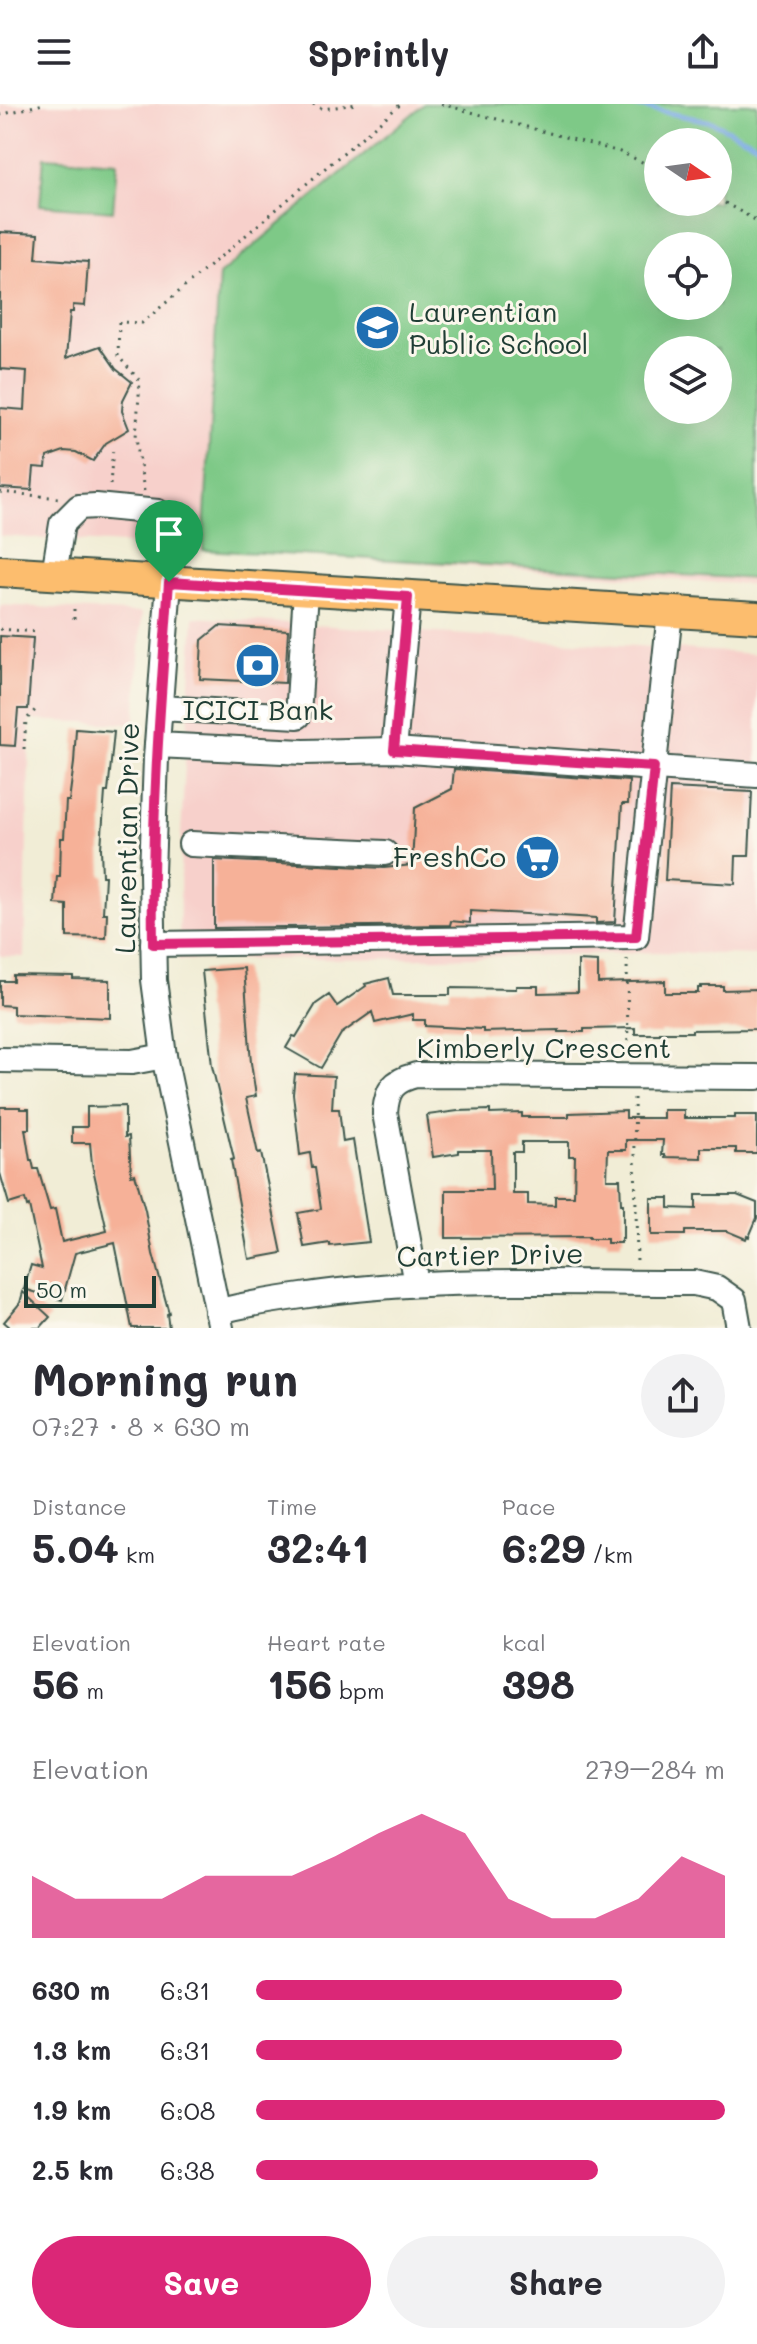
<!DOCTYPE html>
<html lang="en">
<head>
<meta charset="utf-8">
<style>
  body { margin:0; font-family:Mali,sans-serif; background:#f2f2f3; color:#2b2b33; height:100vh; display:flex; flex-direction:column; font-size:30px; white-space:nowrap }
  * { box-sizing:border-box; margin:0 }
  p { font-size:26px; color:#7c7c81 }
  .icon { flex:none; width:44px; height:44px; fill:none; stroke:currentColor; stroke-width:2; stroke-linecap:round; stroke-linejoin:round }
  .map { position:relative; height:1224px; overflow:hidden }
  .panel { display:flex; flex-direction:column; background:#fff; flex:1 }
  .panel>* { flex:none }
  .needle { width:52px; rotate:103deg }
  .controls { position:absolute; left:644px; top:24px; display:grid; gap:16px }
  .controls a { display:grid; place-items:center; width:88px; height:88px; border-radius:50%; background:#fff; box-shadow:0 8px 32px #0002; font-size:40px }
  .scale { position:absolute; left:24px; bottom:20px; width:132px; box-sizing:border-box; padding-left:8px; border:4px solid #1f3d34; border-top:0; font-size:22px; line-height:28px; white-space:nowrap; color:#1f3d34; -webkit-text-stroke:6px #fbf7ec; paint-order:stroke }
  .pin { position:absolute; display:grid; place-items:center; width:68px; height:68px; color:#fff; margin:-82px -34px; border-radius:50% 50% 50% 0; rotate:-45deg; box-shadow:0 0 8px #0007 }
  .pin .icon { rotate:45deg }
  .round { display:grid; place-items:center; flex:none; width:84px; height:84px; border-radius:42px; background:#f2f2f3 }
  .overview { display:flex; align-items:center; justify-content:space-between; height:136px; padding:0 32px }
  h1 { font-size:44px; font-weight:800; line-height:60px }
  .figures { display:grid; grid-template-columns:repeat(3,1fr); gap:12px; height:136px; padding:8px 32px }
  .figures div { display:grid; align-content:center }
  .figures b { font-size:40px; font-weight:800 }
  .figures small { font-size:22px; font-weight:400 }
  .figures p { font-size:22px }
  .chart { height:224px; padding:16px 32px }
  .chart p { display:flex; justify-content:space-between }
  .chart svg { width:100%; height:144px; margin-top:8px; fill:#db2777; opacity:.7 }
  .action { display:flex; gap:16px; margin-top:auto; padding:16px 32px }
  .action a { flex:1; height:92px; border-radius:48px; background:#db2777; color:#fff; font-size:32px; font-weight:800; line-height:92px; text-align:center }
  .action a+a { background:#f2f2f3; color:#2b2b33 }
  ul { padding:0 32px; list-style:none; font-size:26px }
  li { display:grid; grid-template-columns:128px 96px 1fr; align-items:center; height:60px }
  li i { height:20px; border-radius:10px; background:#db2777 }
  header { display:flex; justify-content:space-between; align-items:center; height:104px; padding:0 32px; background:#fff; font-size:36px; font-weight:800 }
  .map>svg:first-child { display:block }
  .built { fill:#f7d0cb; fill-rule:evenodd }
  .green { fill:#7ec987; stroke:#4e835e; stroke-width:2; fill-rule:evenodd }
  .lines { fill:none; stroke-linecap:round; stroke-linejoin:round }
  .stream { stroke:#7bace6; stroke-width:5 }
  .building { fill:#f6b198; fill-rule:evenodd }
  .minor-casing { stroke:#3e574c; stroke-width:28 }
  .major-casing { stroke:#3e574c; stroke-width:34 }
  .path { stroke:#3e574c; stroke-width:3; stroke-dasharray:2 6; stroke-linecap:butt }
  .minor { stroke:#fff; stroke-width:24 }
  .major { stroke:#fcbd6e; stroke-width:30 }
  .route-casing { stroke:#fff; stroke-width:16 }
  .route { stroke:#db2777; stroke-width:10 }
  .labels { text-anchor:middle; stroke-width:6; stroke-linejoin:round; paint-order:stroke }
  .poi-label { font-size:28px; fill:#1f3d34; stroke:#fbf7ec; text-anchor:start }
  .street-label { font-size:28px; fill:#1f3d34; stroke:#fbf7ec }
</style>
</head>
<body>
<header><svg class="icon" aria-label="menu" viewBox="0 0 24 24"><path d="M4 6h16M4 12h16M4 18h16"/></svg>Sprintly<svg class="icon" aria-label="share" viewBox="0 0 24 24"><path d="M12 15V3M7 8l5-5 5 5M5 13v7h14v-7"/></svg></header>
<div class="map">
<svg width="757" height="1224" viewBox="0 0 757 1224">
  <rect width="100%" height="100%" fill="#fbf7ec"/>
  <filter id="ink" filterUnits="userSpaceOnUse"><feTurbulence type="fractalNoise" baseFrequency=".0125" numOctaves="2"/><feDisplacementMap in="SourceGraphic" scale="16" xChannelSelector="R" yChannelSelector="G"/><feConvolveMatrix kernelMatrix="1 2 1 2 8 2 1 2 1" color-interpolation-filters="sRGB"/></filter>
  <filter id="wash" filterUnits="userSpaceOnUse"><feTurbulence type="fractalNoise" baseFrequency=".006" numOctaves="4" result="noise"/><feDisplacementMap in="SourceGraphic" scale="32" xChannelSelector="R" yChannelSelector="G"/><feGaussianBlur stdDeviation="1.8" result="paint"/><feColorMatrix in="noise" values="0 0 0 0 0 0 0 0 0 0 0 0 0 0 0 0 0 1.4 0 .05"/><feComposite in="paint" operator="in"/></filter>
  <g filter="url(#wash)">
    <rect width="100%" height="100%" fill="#f1edd6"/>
    <g class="built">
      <path d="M0,0H757V481L0,432ZM658,38H718V98H658ZM658,142H718V202H658ZM658,246H718V306H658Z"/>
      <polygon points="0,501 142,509 135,620 30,616 24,853 0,852"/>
      <polygon points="194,513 757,550 757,851 658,848 438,854 179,856 181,729"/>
    </g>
    <g class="green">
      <path d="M424,0H757V475L203,446L219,171ZM658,38H718V98H658ZM658,142H718V202H658ZM658,246H718V306H658Z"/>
      <polygon points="44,53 117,58 113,107 40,101"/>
    </g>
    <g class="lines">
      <polyline class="stream" points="626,0 712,18 757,40"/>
    </g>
    <g id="blocks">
      <g class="building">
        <polygon points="0,128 38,130 36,154 88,158 85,202 73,201 73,208 70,208 66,254 100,242 116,265 132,278 123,296 122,307 129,325 106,339 93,357 76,348 64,347 47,353 46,364 34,363 32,386 0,384 0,304 25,306 27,267 0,265"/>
        <polygon points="219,522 288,526 285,579 200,575 202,536"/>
        <polygon points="0,532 33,534 28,605 18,605 15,642 0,641"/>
        <polygon points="76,625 114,628 108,688 105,688 101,744 102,772 105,772 103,809 107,809 106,834 67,833 67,801 55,800 57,772 60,772 61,734 64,734 66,697 69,697 74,659"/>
        <polygon points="454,665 629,677 628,700 622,700 615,818 596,819 596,814 470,807 470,819 451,817 450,821 214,824 214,756 384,764 412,761 415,704 452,685"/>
        <polygon points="670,684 752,688 749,752 736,752 735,780 665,776"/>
        <polygon points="578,857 598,858 598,879 665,877 665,889 698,889 698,884 701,884 701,882 723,882 723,886 757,885 757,925 692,926 692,928 660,928 660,930 635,930 635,924 584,925 584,928 559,928 559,926 483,928 483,925 425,922 425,916 413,916 413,910 375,919 372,908 341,930 321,964 286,944 293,932 296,933 316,900 329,891 337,902 366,882 365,880 389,874 393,891 450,891 450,884 516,885 516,882 538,882 538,889 578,888"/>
        <polygon points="244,864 251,959 256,992 246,994 258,1050 261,1049 282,1149 249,1155 231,1056 234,1055 212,962 202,867"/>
        <polygon points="13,871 73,872 73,875 110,876 110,914 13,910 13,902 0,901 0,877 13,877"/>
        <polygon points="295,970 334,972 332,1005 339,1005 343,1038 353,1036 369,1138 330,1142 330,1139 304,1143 298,1109 321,1105 315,1064 312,1064 310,1049 300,1051 293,990"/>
        <polygon points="125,1002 125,1033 129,1032 131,1071 135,1070 145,1106 153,1150 169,1209 167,1210 169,1224 132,1224 115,1139 75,1149 62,1196 24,1185 31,1161 42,1164 29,1102 27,1103 25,1095 9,1100 0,1069 0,1003 20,1003 20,1005 29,1005 29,1025 25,1025 30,1056 32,1056 34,1065 38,1065 50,1106 55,1105 62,1138 107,1127 92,1060 90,1039 72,1039 72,1023 87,1023 87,1003"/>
        <path d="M490,1006V1010L522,1009V1013H569V1009L626,1007V1014H663V1006H684V1014H735V1011H757V1049H736V1044H701V1054L665,1053V1051H662L663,1036H626V1046H608L607,1075H620L621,1100H623V1135H621V1139H607V1135H589V1133L446,1134V1086H492L491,1046H459V1049L433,1053L427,1011L458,1007ZM522,1038H569V1052H575L574,1092H555V1101L528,1100V1090H513V1048H522Z"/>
        <polygon points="696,1091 737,1091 757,1099 757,1114 749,1133 747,1132 746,1135 727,1127 685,1127 685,1131 651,1131 651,1094 669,1094 669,1104 696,1105"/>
        <polygon points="23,1188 50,1213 40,1224 11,1224 4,1218 20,1199"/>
      </g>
    </g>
  </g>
  <g filter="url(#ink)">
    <use href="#blocks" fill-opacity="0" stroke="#3e574c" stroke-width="2"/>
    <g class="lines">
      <defs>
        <g id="minor">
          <polyline points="54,470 62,420 79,403 96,402 158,408 170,418 174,429 169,478 156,654 152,769 154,876 164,952 221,1224"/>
          <polyline points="160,604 298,612 306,487"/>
          <polyline points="157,641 304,648 394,646 757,671"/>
          <polyline points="394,646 408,493"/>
          <polyline points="191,740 385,749"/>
          <polyline points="153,840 636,833 670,508"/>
          <polyline points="0,956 132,958 164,952"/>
          <path d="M416,1180L385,1009C387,985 393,977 416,971L757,973"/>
          <path d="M217,1208C245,1200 273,1196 302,1192C431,1172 564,1179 694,1179L717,1184L734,1196L739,1224"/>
        </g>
        <polyline id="major" points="0,467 757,513"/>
      </defs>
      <use href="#minor" class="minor-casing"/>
      <use href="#major" class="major-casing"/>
      <g class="path">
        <polyline points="313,0 323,5 356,0"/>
        <polyline points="441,0 620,48 658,65"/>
        <polyline points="0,11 43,0"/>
        <polyline points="718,95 757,117"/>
        <polyline points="110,381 113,343"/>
        <polyline points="144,387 136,333 140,277 118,252 119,218 142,219 401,0"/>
        <polyline points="0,388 59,394"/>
        <polyline points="74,515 74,502"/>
        <polyline points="0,525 37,528"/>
        <polyline points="24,645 26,616 38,603"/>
        <polyline points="627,855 628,951"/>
        <polyline points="634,994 637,1159"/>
      </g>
      <use href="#minor" class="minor"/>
      <use href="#major" class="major"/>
    </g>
  </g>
  <g class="lines" filter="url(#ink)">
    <defs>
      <path id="route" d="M169,478L408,493L394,646L654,663L636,833L153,840C151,719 160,599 169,478Z"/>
    </defs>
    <use href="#route" class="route-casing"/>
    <use href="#route" class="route"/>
  </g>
  <defs>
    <symbol id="school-disc" viewBox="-11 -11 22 22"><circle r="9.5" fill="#1f6fb2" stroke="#fbf7ec"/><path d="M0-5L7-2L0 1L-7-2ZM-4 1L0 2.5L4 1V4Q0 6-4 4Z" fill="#fff"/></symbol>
    <symbol id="bank-disc" viewBox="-11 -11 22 22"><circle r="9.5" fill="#1f6fb2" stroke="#fbf7ec"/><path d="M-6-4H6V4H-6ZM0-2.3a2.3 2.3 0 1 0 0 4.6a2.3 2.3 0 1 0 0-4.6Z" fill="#fff"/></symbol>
    <symbol id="supermarket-disc" viewBox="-11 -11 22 22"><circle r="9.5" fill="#1f6fb2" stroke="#fbf7ec"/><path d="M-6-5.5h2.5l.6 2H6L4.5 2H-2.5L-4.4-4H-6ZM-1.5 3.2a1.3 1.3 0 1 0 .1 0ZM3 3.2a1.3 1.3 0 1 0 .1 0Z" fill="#fff"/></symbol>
  </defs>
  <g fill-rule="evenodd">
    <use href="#school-disc" x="352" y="198" width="51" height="51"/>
    <use href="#bank-disc" x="232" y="536" width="51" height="51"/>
    <use href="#supermarket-disc" x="512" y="728" width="51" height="51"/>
  </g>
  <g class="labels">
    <g class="poi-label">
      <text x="409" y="218">Laurentian<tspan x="409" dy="32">Public School</tspan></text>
      <text x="258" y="616" text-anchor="middle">ICICI Bank</text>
      <text x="506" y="763" text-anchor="end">FreshCo</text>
    </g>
    <g class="street-label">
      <text transform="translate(127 734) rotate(-89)" y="10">Laurentian Drive</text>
      <text x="544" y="954">Kimberly Crescent</text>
      <text transform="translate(490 1151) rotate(-1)" y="10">Cartier Drive</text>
    </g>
  </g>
</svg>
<div class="controls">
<a><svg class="needle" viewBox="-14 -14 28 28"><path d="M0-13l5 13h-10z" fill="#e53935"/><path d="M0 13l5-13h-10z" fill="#7c7c81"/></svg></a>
<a><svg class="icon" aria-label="locate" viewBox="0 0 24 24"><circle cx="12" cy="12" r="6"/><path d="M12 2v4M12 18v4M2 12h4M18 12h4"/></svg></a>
<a><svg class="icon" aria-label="layers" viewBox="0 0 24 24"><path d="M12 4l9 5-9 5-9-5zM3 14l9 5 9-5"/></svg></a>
</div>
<div class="scale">50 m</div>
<div class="pin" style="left:169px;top:478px;background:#1e9e55"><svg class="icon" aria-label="arrive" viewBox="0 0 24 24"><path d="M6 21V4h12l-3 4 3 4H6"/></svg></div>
</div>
<section class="panel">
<div class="overview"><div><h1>Morning run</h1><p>07:27 · 8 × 630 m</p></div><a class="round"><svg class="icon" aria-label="share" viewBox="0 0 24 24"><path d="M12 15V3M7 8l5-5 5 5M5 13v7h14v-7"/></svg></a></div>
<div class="figures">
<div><p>Distance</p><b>5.04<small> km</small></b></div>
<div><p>Time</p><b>32:41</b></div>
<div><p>Pace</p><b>6:29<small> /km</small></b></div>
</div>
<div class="figures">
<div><p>Elevation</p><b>56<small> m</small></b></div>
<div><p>Heart rate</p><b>156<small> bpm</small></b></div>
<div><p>kcal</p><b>398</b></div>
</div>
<div class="chart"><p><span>Elevation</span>279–284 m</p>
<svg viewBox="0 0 160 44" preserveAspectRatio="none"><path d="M0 44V25L10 32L20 32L30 32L40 25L50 25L60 25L70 19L80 12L90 6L100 12L110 32L120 38L130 38L140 32L150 19L160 25V44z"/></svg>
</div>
<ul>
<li><b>630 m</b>6:31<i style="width:78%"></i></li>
<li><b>1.3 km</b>6:31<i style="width:78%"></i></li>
<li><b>1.9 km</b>6:08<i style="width:100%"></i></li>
<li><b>2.5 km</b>6:38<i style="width:73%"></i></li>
</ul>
<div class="action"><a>Save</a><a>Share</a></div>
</section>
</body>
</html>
